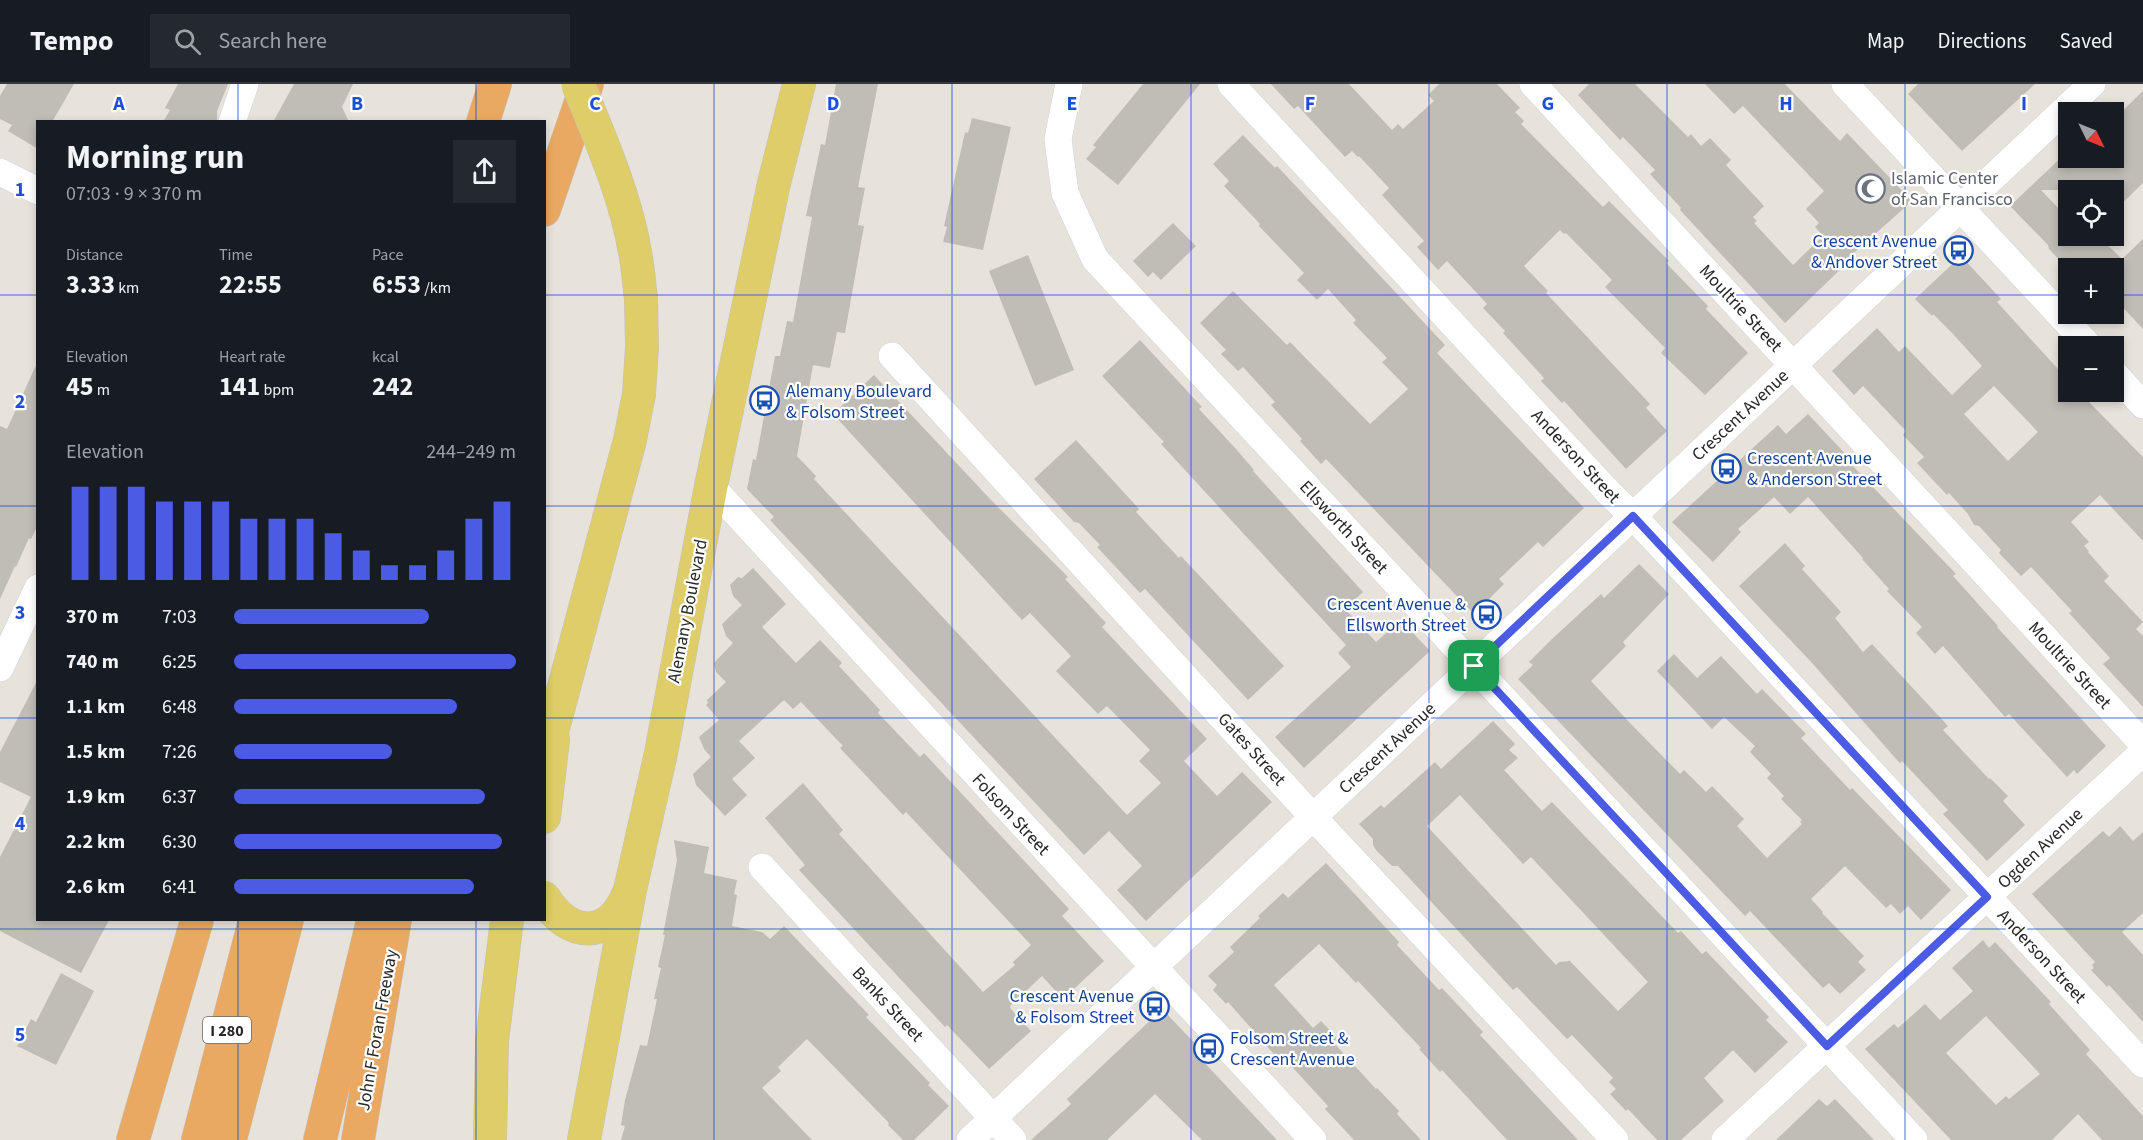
<!DOCTYPE html>
<html lang="en">
<head>
<meta charset="utf-8">
<style>
  body { margin:0; font-family:"Source Sans 3",sans-serif; background:#242831; color:#f1f3f6; height:100vh; display:flex; flex-direction:column; font-size:22px; white-space:nowrap }
  * { box-sizing:border-box; margin:0 }
  p { font-size:20px; color:#9ea1a6 }
  .icon { flex:none; width:33px; height:33px; fill:none; stroke:currentColor; stroke-width:2; stroke-linecap:round; stroke-linejoin:round }
  .map { position:relative; flex:1; overflow:hidden }
  .details { position:absolute; left:36px; top:36px; width:510px; height:801px; display:flex; flex-direction:column; background:#171b24; border-radius:0px; box-shadow:0 3px 9px #0003 }
  .details>* { flex:none }
  .needle { width:39px; rotate:133deg }
  .controls { position:absolute; left:2058px; top:18px; display:grid; gap:12px }
  .controls a { display:grid; place-items:center; width:66px; height:66px; border-radius:0px; background:#171b24; box-shadow:0 3px 9px #0003; font-size:30px }
  .pin { position:absolute; display:grid; place-items:center; width:51px; height:51px; color:#fff; margin:-26px; border-radius:12px; box-shadow:0 3px 9px #0006 }
  .round { display:grid; place-items:center; flex:none; width:63px; height:63px; border-radius:0px; background:#242831 }
  .head { display:flex; align-items:center; justify-content:space-between; height:102px; padding:0 30px }
  h1 { font-size:33px; font-weight:700; line-height:45px }
  .figures { display:grid; grid-template-columns:repeat(3,1fr); gap:9px; height:102px; padding:6px 30px }
  .figures div { display:grid; align-content:center }
  .figures b { font-size:26px; font-weight:700 }
  .figures small { font-size:16px; font-weight:400 }
  .figures p { font-size:16px }
  .chart { height:168px; padding:12px 30px }
  .chart p { display:flex; justify-content:space-between }
  .chart svg { width:100%; height:108px; margin-top:6px; stroke:#4b5be3; stroke-width:6 }
  ul { padding:0 30px; list-style:none; font-size:20px }
  li { display:grid; grid-template-columns:96px 72px 1fr; align-items:center; height:45px }
  li i { height:15px; border-radius:8px; background:#4b5be3 }
  header { display:flex; align-items:center; gap:36px; box-sizing:border-box; height:84px; padding:0 30px; background:#171b24; border-bottom:2px solid #363941 }
  header strong { font-size:28px }
  nav { display:flex; gap:33px; margin-inline-start:auto; font-size:21px }
  .search { width:420px; height:54px; background:#242831; display:flex; align-items:center; gap:15px; box-sizing:border-box; padding:0 21px; border-radius:0px; color:#9ea1a6; font-size:22px }
  .map>svg:first-child { display:block }
  .building { fill:#c0bcb6; fill-rule:evenodd }
  .lines { fill:none; stroke-linecap:round; stroke-linejoin:round }
  .minor-casing { stroke:#cfd1de; stroke-width:28 }
  .major-casing { stroke:#c3c3c3; stroke-width:34 }
  .highway-casing { stroke:#c3c3c3; stroke-width:34 }
  .minor { stroke:#fff; stroke-width:27 }
  .major { stroke:#decd68; stroke-width:33 }
  .highway { stroke:#eaa962; stroke-width:33 }
  .major-bridge-casing { stroke:#c3c3c3; stroke-width:34; stroke-linecap:butt }
  .major-bridge { stroke:#decd68; stroke-width:33 }
  .route-casing { stroke:#fff; stroke-width:12 }
  .route { stroke:#4b5be3; stroke-width:8 }
  .grid { fill:none; stroke:#1d4ed8; stroke-width:1.5; stroke-opacity:0.55 }
  .labels { text-anchor:middle; stroke-width:4.5; stroke-linejoin:round; paint-order:stroke }
  .shield { fill:#fff; stroke:#686868; stroke-width:1.5 }
  .shield-label { font-size:16px; font-weight:bold; fill:#272727 }
  .worship-label { font-size:18px; fill:#5b616d; stroke:#fff; text-anchor:start }
  .transit-label { font-size:18px; fill:#164399; stroke:#fff; text-anchor:end }
  .street-label { font-size:18px; fill:#272727; stroke:#fff }
  .grid-label { font-size:20px; text-anchor:middle; font-weight:bold; fill:#1d4ed8; stroke:#fff; stroke-width:4.5; stroke-linejoin:round; paint-order:stroke }
</style>
</head>
<body>
<header>
<strong>Tempo</strong>
<div class="search"><svg class="icon" aria-label="search" viewBox="0 0 24 24"><circle cx="10" cy="10" r="6"/><path d="M15 15l6 6"/></svg>Search here</div>
<nav><a>Map</a><a>Directions</a><a>Saved</a></nav>
</header>
<div class="map">
<svg width="2143" height="1056" viewBox="0 0 2143 1056">
  <rect width="100%" height="100%" fill="#e8e3da"/>
  <g class="building">
    <polygon points="7,0 74,0 52,38 38,38 38,65 8,47 12,41 0,35 0,12"/>
    <polygon points="178,0 228,0 217,27 217,38 163,38 170,26 165,24"/>
    <polygon points="294,0 353,0 342,23 349,38 273,38"/>
    <polygon points="836,0 878,0 858,103 865,104 858,141 864,142 845,249 837,248 830,284 813,281 797,372 816,392 814,395 1127,731 1161,699 1139,677 1150,666 1107,622 1098,630 1056,587 1071,572 1030,529 1022,536 833,330 874,291 991,416 1068,493 1065,495 1106,539 1102,543 1207,655 1184,677 1217,712 1242,688 1272,718 1146,837 1117,806 1142,782 1109,747 1084,771 770,436 774,433 747,405 753,375 756,376 775,272 780,272 787,237 793,238 812,133 806,132 821,60 825,61"/>
    <polygon points="1143,0 1200,0 1118,101 1086,75 1096,63 1093,61"/>
    <polygon points="1271,0 1349,0 1392,46 1398,40 1403,45 1434,17 1428,11 1439,0 1497,0 1520,24 1515,28 1524,37 1521,40 1603,123 1609,117 1669,177 1666,179 1708,222 1706,225 1748,269 1705,311 1661,269 1665,264 1605,203 1612,196 1566,149 1564,150 1560,146 1524,182 1548,207 1546,209 1650,320 1646,324 1667,347 1626,385 1564,317 1562,319 1541,297 1544,294 1503,249 1505,247 1483,224 1487,220 1447,177 1438,186 1417,163 1424,157 1382,111 1389,104 1359,72 1358,73 1352,67 1345,73 1298,22 1294,25"/>
    <polygon points="1589,0 1635,0 1688,53 1691,50 1701,62 1710,54 1731,76 1726,81 1764,122 1753,133 1757,137 1754,139 1793,181 1823,152 1815,143 1819,139 1806,125 1824,107 1743,22 1734,30 1705,0 1785,0 1840,57 1847,49 1912,117 1846,176 1848,178 1785,239 1680,126 1681,124 1650,90 1655,86 1623,53 1620,56 1578,11"/>
    <polygon points="1918,0 2035,0 1962,67 1908,10"/>
    <polygon points="2143,7 2143,99 2114,127 2114,106 2041,106 2068,134 2068,152 2081,152 2092,162 2100,154 2122,175 2143,155 2143,245 2114,214 2114,184 2070,184 2072,183 2065,182 2049,165 2048,161 2010,122 2068,67 2068,84 2079,74 2114,74 2114,35"/>
    <polygon points="972,34 1011,43 983,166 943,158 947,143 944,142 965,48 968,49"/>
    <polygon points="1243,51 1275,84 1277,82 1445,261 1437,269 1584,424 1543,463 1538,458 1499,495 1504,500 1474,530 1326,375 1321,380 1300,357 1302,355 1271,321 1275,318 1243,283 1238,287 1221,270 1226,266 1200,239 1233,207 1287,261 1290,258 1370,340 1408,305 1382,278 1387,274 1353,239 1356,236 1328,205 1317,216 1297,196 1304,189 1259,142 1260,140 1224,102 1229,97 1213,80"/>
    <polygon points="1173,139 1196,162 1161,196 1153,188 1148,193 1133,177"/>
    <polygon points="1028,171 1074,286 1035,302 989,187"/>
    <path d="M1961,172L2001,215L1997,218L2068,296V308H2079L2143,373V457L2100,411L2071,438L2089,458L2084,462L2089,467L2088,468L2109,492L2104,497L2143,538L2136,545L2143,552V623L2103,580L2110,574L2069,529L2072,527L2031,483L2021,492L1999,469L2001,466L1979,442L1974,441L1968,430L1949,409L1947,411L1917,379L1924,373L1903,351L1906,347L1863,302L1854,311L1832,287L1877,244L1899,268L1905,262L1952,311L1982,282L1953,250L1933,230L1932,232L1915,215ZM1994,302L2038,348L2008,377L1964,330Z"/>
    <polygon points="1140,256 1202,323 1199,325 1236,365 1254,386 1253,387 1363,508 1345,525 1376,558 1401,536 1430,567 1304,684 1275,653 1351,583 1338,569 1346,561 1161,360 1164,358 1102,292"/>
    <polygon points="38,277 38,441 31,455 29,454 16,483 15,482 0,515 0,342 7,345"/>
    <polygon points="1808,330 1853,378 1851,380 1956,490 1953,492 1998,542 1997,543 2106,662 2077,690 2074,686 2067,693 2009,630 2005,633 1943,562 1935,570 1916,549 1922,543 1887,507 1889,505 1862,475 1863,474 1808,413 1790,430 1774,413 1738,445 1741,448 1713,478 1672,438 1778,341 1786,350"/>
    <polygon points="1076,356 1139,425 1136,428 1179,474 1181,472 1284,582 1248,616 1145,505 1140,509 1097,463 1100,461 1079,439 1074,438 1034,395"/>
    <polygon points="1785,459 1805,482 1802,485 1841,528 1835,534 1863,568 1872,560 1948,642 1943,646 1989,695 1990,694 2008,712 2003,717 2025,741 1987,777 1943,730 1948,726 1902,677 1900,679 1897,676 1813,580 1739,502"/>
    <polygon points="1639,480 1669,510 1623,558 1626,562 1591,597 1630,639 1680,690 1684,686 1706,708 1712,702 1744,735 1737,742 1767,774 1802,740 1800,738 1802,736 1781,715 1784,712 1767,694 1771,690 1750,668 1755,662 1724,633 1712,645 1657,587 1674,570 1697,594 1721,572 1757,610 1762,605 1806,650 1801,654 1850,706 1852,704 1951,806 1921,836 1908,822 1900,830 1891,820 1886,824 1845,782 1811,815 1823,828 1822,829 1864,872 1858,878 1866,886 1840,910 1829,899 1823,904 1750,827 1745,832 1518,595 1533,581 1529,578 1552,555 1601,510 1604,514"/>
    <polygon points="753,484 786,520 762,543 796,579 820,556 842,579 839,582 880,626 878,629 920,673 924,669 1069,825 1062,832 1104,877 1063,915 1042,892 1011,921 1010,924 1031,947 989,985 947,941 945,943 799,786 805,781 765,734 803,699 843,746 839,750 983,908 1015,881 1013,878 1031,861 906,728 903,731 840,664 843,662 801,618 793,625 784,616 739,657 755,674 732,695 747,711 725,732 696,701 693,690 711,673 704,665 699,653 719,636 706,621 708,619 707,616 726,598 716,588 714,579 733,559 726,552 722,540 742,521 733,512 730,501 738,493 742,494"/>
    <polygon points="38,595 38,836 109,836 81,889 0,847 0,773 31,713 0,698 0,668"/>
    <path d="M1493,637L1515,660L1509,666L1518,674L1504,686L1542,727L1552,718L1678,849L1681,847L1702,870L1706,867L1769,933L1766,936L1788,958L1755,989L1733,966L1704,994L1724,1017L1681,1056H1657L1628,1025L1626,1027L1610,1010L1616,1005L1609,998L1613,994L1572,951L1567,955L1517,903L1513,906L1398,782H1392L1376,766L1373,761V755L1359,740L1381,721L1384,724L1435,678L1441,685ZM1460,711L1523,780L1531,773L1648,898L1618,927L1570,877L1559,878L1556,881L1427,742Z"/>
    <polygon points="2120,742 2133,757 2143,748 2143,829 2122,848 2143,871 2143,938 2109,901 2107,903 2091,886 2094,884 2092,881 2095,878 2032,810 2103,747 2109,753"/>
    <polygon points="674,756 709,763 704,789 737,796 734,810 737,811 732,842 762,848 770,855 784,842 869,931 866,933 930,999 928,1001 949,1022 914,1056 903,1056 888,1041 889,1039 807,955 778,983 781,987 762,1004 812,1056 621,1056 625,1042 621,1041 625,1016 640,961 647,962 657,915 654,915 661,884 658,883 665,851 663,851 677,776"/>
    <polygon points="1326,779 1399,858 1397,861 1439,906 1442,904 1483,948 1480,951 1578,1056 1507,1056 1442,986 1440,988 1419,965 1421,964 1358,897 1356,899 1319,860 1274,901 1313,944 1321,937 1337,954 1333,958 1376,1005 1377,1004 1399,1027 1397,1030 1421,1056 1354,1056 1325,1025 1328,1022 1284,974 1280,977 1228,918 1226,920 1213,906 1217,901 1208,892 1234,868 1230,863 1260,834 1258,832 1283,809 1288,814"/>
    <path d="M1983,856L1989,864L1995,858L2051,918L2049,920L2090,966L2086,970L2143,1032V1056H2102L2078,1030L2052,1056H1951L1865,965L1894,940L1898,944L1925,920L1940,936L1973,907L1952,884ZM1986,932L2040,990L2009,1015L2006,1012L1996,1021L1946,969Z"/>
    <polygon points="61,889 94,907 56,981 17,962 31,935 36,938"/>
    <polygon points="1164,927 1205,970 1201,975 1277,1056 1202,1056 1155,1010 1107,1056 1031,1056 1071,1020 1067,1015 1157,930 1160,932"/>
    <polygon points="1819,1015 1827,1022 1835,1015 1874,1056 1776,1056"/>
  </g>
  <g class="lines">
    <defs>
      <g id="minor">
        <polyline points="1069,0 1058,55 1065,109 1095,175 1914,1056"/>
        <polyline points="1231,0 1608,408 1633,432 2143,980"/>
        <polyline points="1533,0 2143,660"/>
        <polyline points="1845,0 2089,262"/>
        <polyline points="232,38 245,0"/>
        <polyline points="0,88 38,107"/>
        <polyline points="892,272 1313,733 1615,1056"/>
        <polyline points="2114,289 2143,321"/>
        <polyline points="711,402 1313,1056"/>
        <polyline points="0,584 38,504"/>
        <polyline points="762,783 1013,1056"/>
        <polyline points="970,1056 2092,0"/>
        <polyline points="1725,1056 2143,668"/>
      </g>
      <g id="major">
        <polyline points="544,678 630,356 639,310 642,263 641,215"/>
        <polyline points="544,733 553,656"/>
        <path d="M544,814C568,853 608,857 628,811"/>
        <polyline points="490,1056 492,957 507,836"/>
        <polyline points="584,1056 630,806 661,669 711,402 774,99 799,0"/>
      </g>
      <g id="highway">
        <polyline points="483,38 495,0"/>
        <polyline points="544,126 587,0"/>
        <polyline points="133,1056 197,836"/>
        <polyline points="198,1056 255,836"/>
        <polyline points="230,1056 287,836"/>
        <polyline points="320,1056 373,836"/>
        <polyline points="358,1056 395,836"/>
      </g>
    </defs>
    <use href="#minor" class="minor-casing"/>
    <use href="#major" class="major-casing"/>
    <use href="#highway" class="highway-casing"/>
    <use href="#minor" class="minor"/>
    <use href="#major" class="major"/>
    <use href="#highway" class="highway"/>
    <defs>
      <path id="major-bridge" d="M578,0C600,54 625,110 635,168C638,183 639,199 641,215"/>
    </defs>
    <use href="#major-bridge" class="major-bridge-casing"/>
    <use href="#major-bridge" class="major-bridge"/>
  </g>
  <g class="lines">
    <defs>
      <polygon id="route" points="1633,432 1987,813 1827,962 1474,582"/>
    </defs>
    <use href="#route" class="route-casing"/>
    <use href="#route" class="route"/>
  </g>
  <path class="grid" d="M238,0V38M476,0V38M714,0V1056M952,0V1056M1191,0V1056M1429,0V1056M1667,0V1056M1905,0V1056M0,211H38M544,211H2068M2114,211H2143M0,422H38M544,422H2143M0,634H38M544,634H2143M238,836V1056M476,836V1056M0,845H2143"/>
  <defs>
    <symbol id="mosque-ring" viewBox="-11 -11 22 22"><circle r="9.5" fill="#fff" stroke="#6b7280" stroke-width="1.5"/><path d="M3.5-4.9A6 6 0 1 0 3.5 4.9A5 5 0 1 1 3.5-4.9Z" fill="#6b7280"/></symbol>
    <symbol id="bus-ring" viewBox="-11 -11 22 22"><circle r="9.5" fill="#fff" stroke="#1a4fb4" stroke-width="1.5"/><path d="M-5-6H5V4H4V6H2V4H-2V6H-4V4H-5ZM-3.5-4V0h7V-4ZM-3.5 1.2v1.5H-2V1.2ZM2 1.2v1.5H3.5V1.2Z" fill="#1a4fb4"/></symbol>
  </defs>
  <g fill-rule="evenodd">
    <use href="#mosque-ring" x="1854" y="88" width="33" height="33"/>
    <use href="#bus-ring" x="1942" y="150" width="33" height="33"/>
    <use href="#bus-ring" x="748" y="300" width="33" height="33"/>
    <use href="#bus-ring" x="1710" y="368" width="33" height="33"/>
    <use href="#bus-ring" x="1470" y="514" width="33" height="33"/>
    <use href="#bus-ring" x="1138" y="906" width="33" height="33"/>
    <use href="#bus-ring" x="1192" y="948" width="33" height="33"/>
  </g>
  <g class="labels">
    <rect class="shield" x="203" y="933" width="48" height="26" rx="4.5"/>
    <g class="shield-label">
      <text x="227" y="952">I 280</text>
    </g>
    <g class="worship-label">
      <text x="1891" y="100">Islamic Center<tspan x="1891" dy="21">of San Francisco</tspan></text>
    </g>
    <g class="transit-label">
      <text x="1937" y="163">Crescent Avenue<tspan x="1937" dy="21">&amp; Andover Street</tspan></text>
      <text x="786" y="313" text-anchor="start">Alemany Boulevard<tspan x="786" dy="21">&amp; Folsom Street</tspan></text>
      <text x="1747" y="380" text-anchor="start">Crescent Avenue<tspan x="1747" dy="21">&amp; Anderson Street</tspan></text>
      <text x="1466" y="526">Crescent Avenue &amp;<tspan x="1466" dy="21">Ellsworth Street</tspan></text>
      <text x="1134" y="918">Crescent Avenue<tspan x="1134" dy="21">&amp; Folsom Street</tspan></text>
      <text x="1230" y="960" text-anchor="start">Folsom Street &amp;<tspan x="1230" dy="21">Crescent Avenue</tspan></text>
    </g>
    <g class="street-label">
      <text transform="translate(1741 224) rotate(47)" y="6">Moultrie Street</text>
      <text transform="translate(1740 331) rotate(-43)" y="6">Crescent Avenue</text>
      <text transform="translate(1576 372) rotate(47)" y="6">Anderson Street</text>
      <text transform="translate(1344 443) rotate(47)" y="6">Ellsworth Street</text>
      <text transform="translate(687 527) rotate(-79)" y="6">Alemany Boulevard</text>
      <text transform="translate(2070 581) rotate(47)" y="6">Moultrie Street</text>
      <text transform="translate(1387 664) rotate(-43)" y="6">Crescent Avenue</text>
      <text transform="translate(1252 665) rotate(48)" y="6">Gates Street</text>
      <text transform="translate(1011 730) rotate(47)" y="6">Folsom Street</text>
      <text transform="translate(2040 764) rotate(-43)" y="6">Ogden Avenue</text>
      <text transform="translate(2042 872) rotate(47)" y="6">Anderson Street</text>
      <text transform="translate(888 920) rotate(47)" y="6">Banks Street</text>
      <text transform="translate(377 946) rotate(-80)" y="6">John F Foran Freeway</text>
    </g>
  </g>
  <g class="grid-label">
    <text x="119" y="26">A</text>
    <text x="357" y="26">B</text>
    <text x="595" y="26">C</text>
    <text x="833" y="26">D</text>
    <text x="1072" y="26">E</text>
    <text x="1310" y="26">F</text>
    <text x="1548" y="26">G</text>
    <text x="1786" y="26">H</text>
    <text x="2024" y="26">I</text>
    <text x="20" y="112">1</text>
    <text x="20" y="324">2</text>
    <text x="20" y="535">3</text>
    <text x="20" y="746">4</text>
    <text x="20" y="957">5</text>
  </g>
</svg>
<div class="controls">
<a><svg class="needle" viewBox="-14 -14 28 28"><path d="M0-13l5 13h-10z" fill="#e53935"/><path d="M0 13l5-13h-10z" fill="#9ea1a6"/></svg></a>
<a><svg class="icon" aria-label="locate" viewBox="0 0 24 24"><circle cx="12" cy="12" r="6"/><path d="M12 2v4M12 18v4M2 12h4M18 12h4"/></svg></a>
<a>+</a>
<a>−</a>
</div>
<div class="pin" style="left:1474px;top:582px;background:#1e9e55"><svg class="icon" aria-label="arrive" viewBox="0 0 24 24"><path d="M6 21V4h12l-3 4 3 4H6"/></svg></div>
<section class="details">
<div class="head"><div><h1>Morning run</h1><p>07:03 · 9 × 370 m</p></div><a class="round"><svg class="icon" aria-label="share" viewBox="0 0 24 24"><path d="M12 15V3M7 8l5-5 5 5M5 13v7h14v-7"/></svg></a></div>
<div class="figures">
<div><p>Distance</p><b>3.33<small> km</small></b></div>
<div><p>Time</p><b>22:55</b></div>
<div><p>Pace</p><b>6:53<small> /km</small></b></div>
</div>
<div class="figures">
<div><p>Elevation</p><b>45<small> m</small></b></div>
<div><p>Heart rate</p><b>141<small> bpm</small></b></div>
<div><p>kcal</p><b>242</b></div>
</div>
<div class="chart"><p><span>Elevation</span>244–249 m</p>
<svg viewBox="0 0 160 44" preserveAspectRatio="none"><path d="M5 44V6M15 44V6M25 44V6M35 44V12M45 44V12M55 44V12M65 44V19M75 44V19M85 44V19M95 44V25M105 44V32M115 44V38M125 44V38M135 44V32M145 44V19M155 44V12"/></svg>
</div>
<ul>
<li><b>370 m</b>7:03<i style="width:69%"></i></li>
<li><b>740 m</b>6:25<i style="width:100%"></i></li>
<li><b>1.1 km</b>6:48<i style="width:79%"></i></li>
<li><b>1.5 km</b>7:26<i style="width:56%"></i></li>
<li><b>1.9 km</b>6:37<i style="width:89%"></i></li>
<li><b>2.2 km</b>6:30<i style="width:95%"></i></li>
<li><b>2.6 km</b>6:41<i style="width:85%"></i></li>
</ul>
</section>
</div>
</body>
</html>
